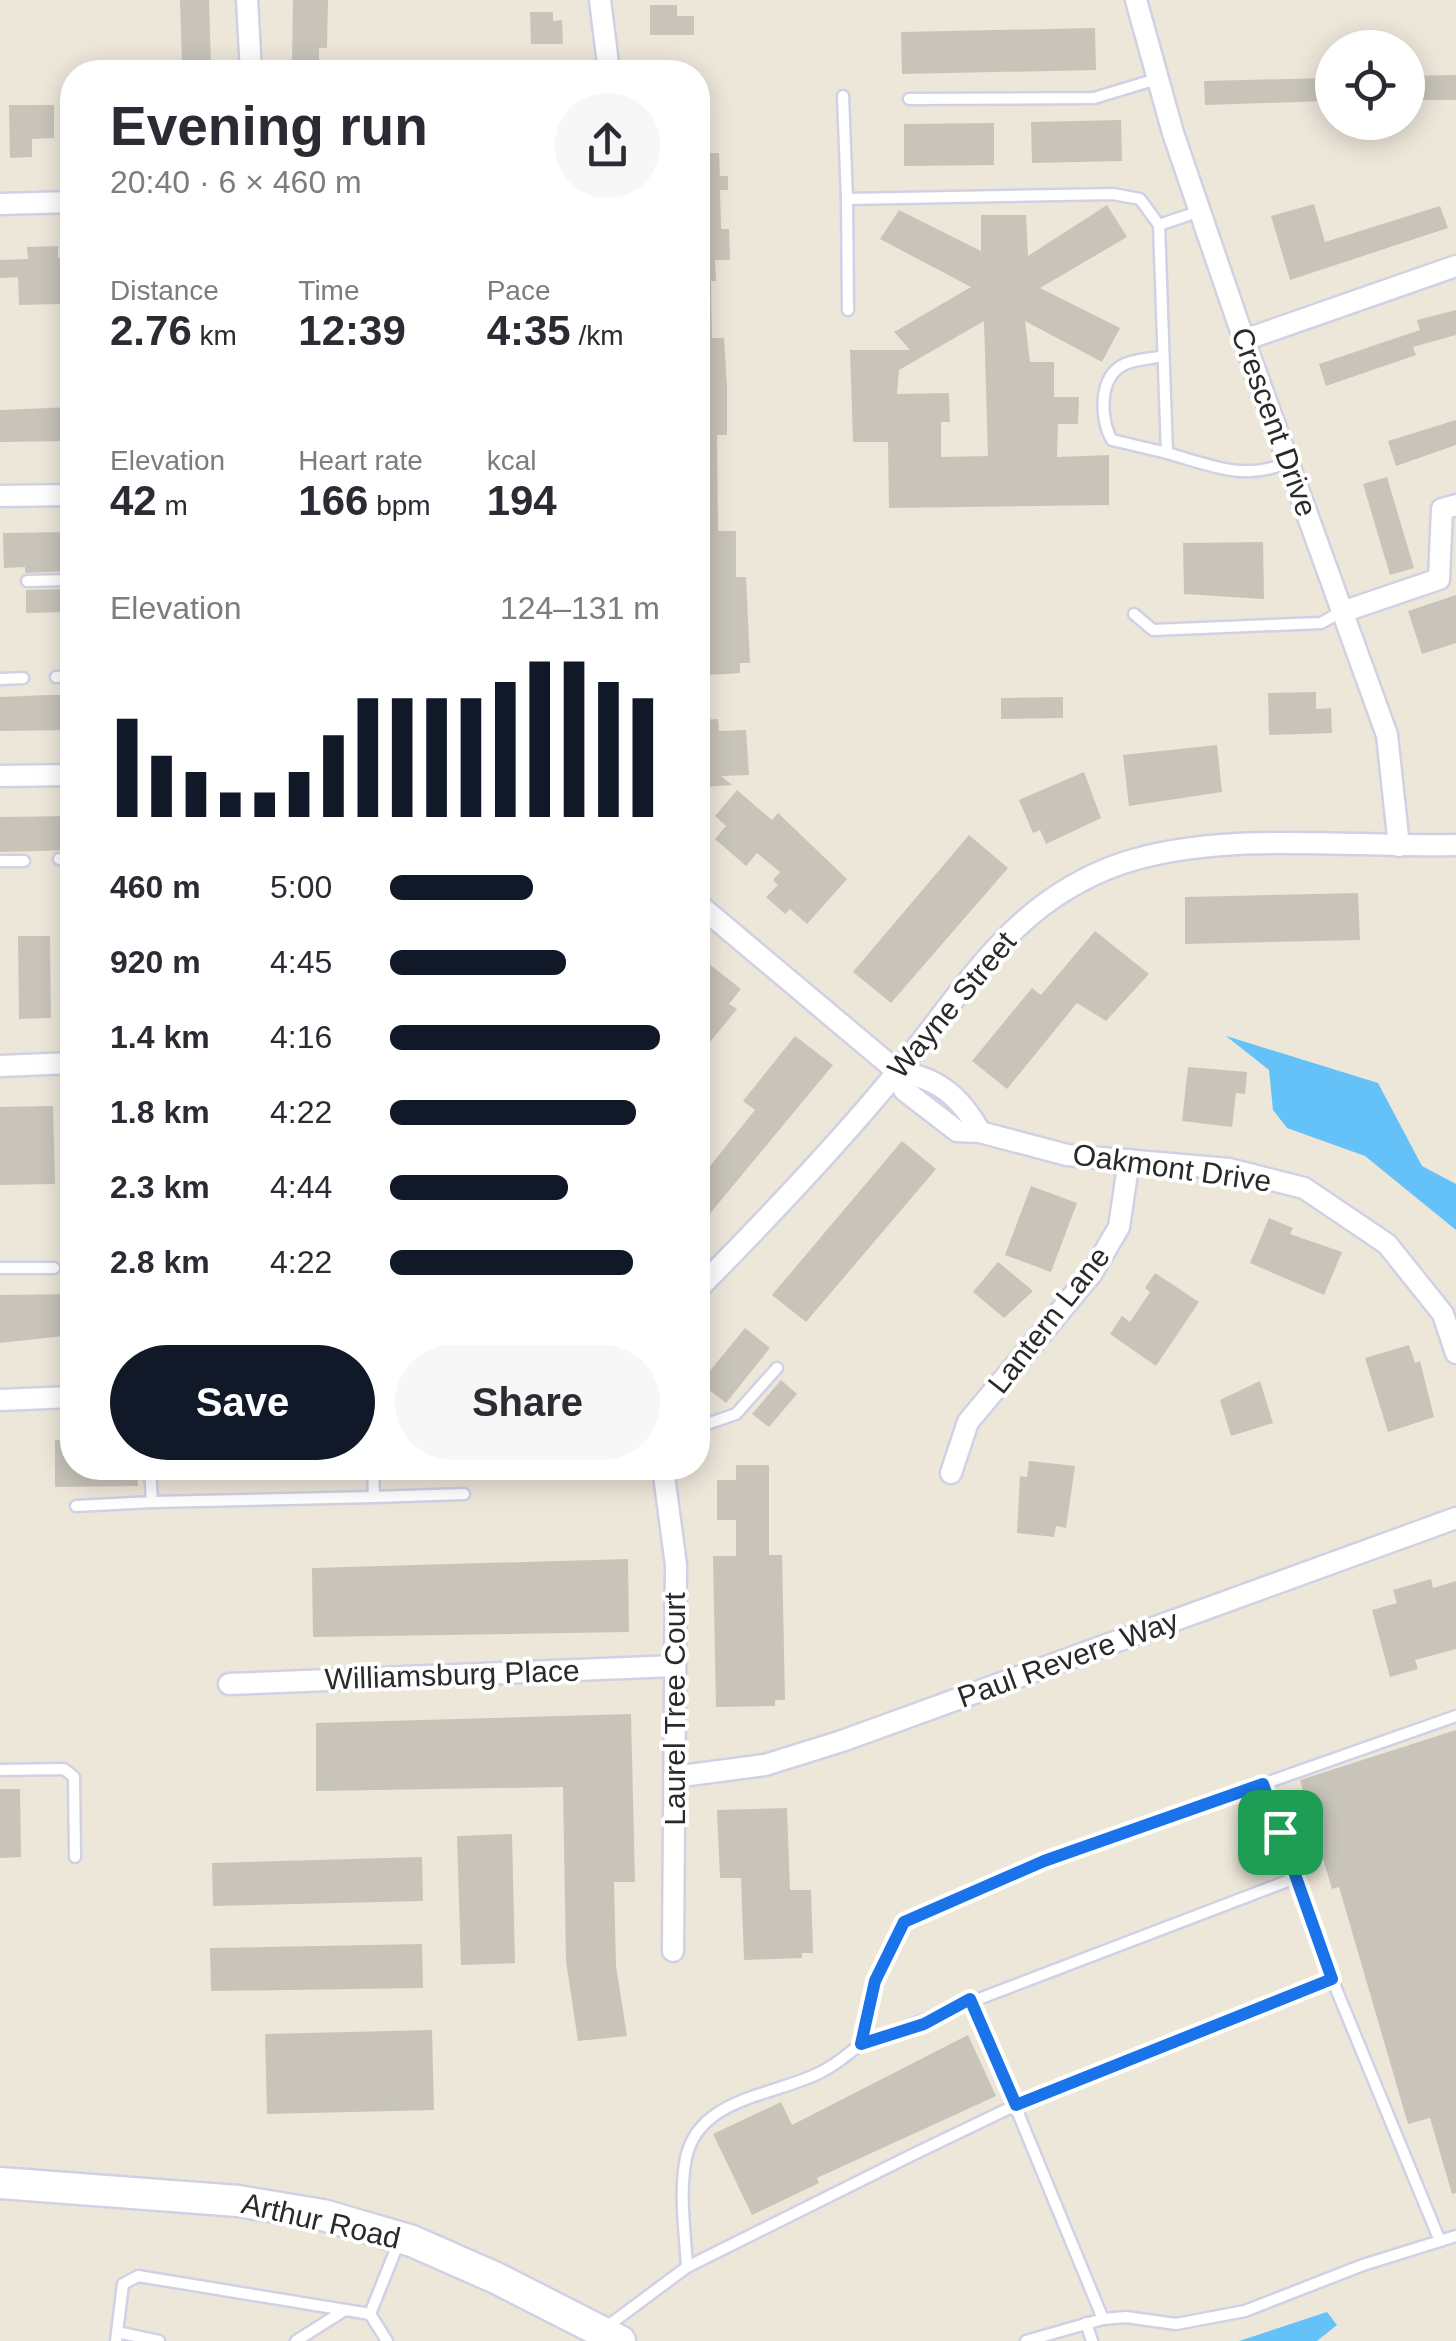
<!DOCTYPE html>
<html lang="en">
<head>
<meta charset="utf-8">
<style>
  body { margin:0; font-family:Helvetica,sans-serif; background:#f7f7f7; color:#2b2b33; height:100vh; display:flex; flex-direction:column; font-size:38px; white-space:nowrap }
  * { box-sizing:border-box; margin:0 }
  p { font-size:32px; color:#7c7c81 }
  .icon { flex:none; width:55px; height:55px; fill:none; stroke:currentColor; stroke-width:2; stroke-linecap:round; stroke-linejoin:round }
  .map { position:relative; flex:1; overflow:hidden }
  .sheet { position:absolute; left:60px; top:60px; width:650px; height:1420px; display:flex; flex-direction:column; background:#fff; border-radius:40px; box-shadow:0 5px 25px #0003 }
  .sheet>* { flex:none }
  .controls { position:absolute; left:1315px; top:30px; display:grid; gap:20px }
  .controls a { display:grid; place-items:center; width:110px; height:110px; border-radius:50%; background:#fff; box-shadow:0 5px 25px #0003; font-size:50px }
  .pin { position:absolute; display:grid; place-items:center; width:85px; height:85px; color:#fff; margin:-42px; border-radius:20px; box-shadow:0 5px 15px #0006 }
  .round { display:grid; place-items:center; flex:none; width:105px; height:105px; border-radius:52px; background:#f7f7f7 }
  .headline { display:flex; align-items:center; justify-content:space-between; height:170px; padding:0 50px }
  h1 { font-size:55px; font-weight:600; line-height:75px }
  .stats { display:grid; grid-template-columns:repeat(3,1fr); gap:15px; height:170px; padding:10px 50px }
  .stats div { display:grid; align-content:center }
  .stats b { font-size:42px; font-weight:600 }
  .stats small { font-size:28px; font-weight:400 }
  .stats p { font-size:28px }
  .chart { height:280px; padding:20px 50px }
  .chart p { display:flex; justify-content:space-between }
  .chart svg { width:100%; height:180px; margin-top:10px; stroke:#111827; stroke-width:6 }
  .button { display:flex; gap:20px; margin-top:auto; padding:20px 50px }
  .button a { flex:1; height:115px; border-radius:60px; background:#111827; color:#fff; font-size:40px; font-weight:600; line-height:115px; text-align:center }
  .button a+a { background:#f7f7f7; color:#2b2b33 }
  ul { padding:0 50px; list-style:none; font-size:32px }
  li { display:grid; grid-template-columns:160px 120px 1fr; align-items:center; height:75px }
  li i { height:25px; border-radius:12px; background:#111827 }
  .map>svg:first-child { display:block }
  .water { fill:#65c2f8 }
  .building { fill:#c8c4ba; fill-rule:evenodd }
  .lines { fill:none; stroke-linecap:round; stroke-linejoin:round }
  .service-casing { stroke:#d0d1e4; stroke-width:15 }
  .minor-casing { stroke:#d0d1e4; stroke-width:25 }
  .secondary-casing { stroke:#d0d1e4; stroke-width:35 }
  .service { stroke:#fff; stroke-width:10 }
  .minor { stroke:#fff; stroke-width:20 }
  .secondary { stroke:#fff; stroke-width:30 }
  .route-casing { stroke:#fff; stroke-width:20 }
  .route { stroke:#1a73e8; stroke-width:12 }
  .labels { text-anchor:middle; stroke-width:8; stroke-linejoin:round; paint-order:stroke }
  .street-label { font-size:30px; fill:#2a2a2a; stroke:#fff }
</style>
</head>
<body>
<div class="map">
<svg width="1456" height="2341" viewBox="0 0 1456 2341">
  <rect width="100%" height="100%" fill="#ede7da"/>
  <g class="water">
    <polygon points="1226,1036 1378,1083 1422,1166 1456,1184 1456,1230 1365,1156 1287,1128 1273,1110 1269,1070"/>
    <polygon points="1327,2312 1337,2325 1317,2341 1239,2341"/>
  </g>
  <g class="building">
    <polygon points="180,0 209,0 211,65 182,66"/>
    <polygon points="293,0 328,0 327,48 319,48 319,61 292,60"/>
    <polygon points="650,5 677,5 677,16 694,16 694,35 650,35"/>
    <polygon points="530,12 553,12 553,21 562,20 563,44 531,44"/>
    <polygon points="1095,28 1096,70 902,74 901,32"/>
    <polygon points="1456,75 1456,100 1408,100 1408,76"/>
    <polygon points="1327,78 1328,101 1205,105 1204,81"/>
    <polygon points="9,105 54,105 54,138 32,139 32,157 10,158"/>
    <polygon points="1121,120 1122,161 1032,163 1031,122"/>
    <polygon points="994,123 994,165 904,166 904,124"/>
    <polygon points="698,153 719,153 720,176 728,176 728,190 720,190 721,229 729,229 730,260 715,260 716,281 711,281 712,338 724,338 727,386 727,435 717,435 718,531 736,531 736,577 746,577 750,663 740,663 740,673 728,674 699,675 698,664"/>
    <polygon points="1314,204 1325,242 1440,206 1448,228 1290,280 1271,216"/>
    <path d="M1107,205L1127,237L1040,288L1120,328L1102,362L1025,321L1030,362H1054V397H1079L1078,424H1058L1057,457L1109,455V505L889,508L888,442H853L850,350H910L894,332L971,287L880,239L899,210L981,251V215H1026L1028,256ZM984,321L988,456L941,457V422H950L949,393L897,394L899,370Z"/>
    <polygon points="58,246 58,258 71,258 72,275 60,276 61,304 19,305 18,277 0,278 0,260 28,259 27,247"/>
    <polygon points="1456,310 1456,335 1413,347 1416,355 1326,386 1319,364 1420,330 1417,320"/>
    <polygon points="72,407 72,441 0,442 0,410"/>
    <polygon points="1456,420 1456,445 1396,466 1388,441"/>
    <polygon points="1387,477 1414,568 1390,575 1363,484"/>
    <polygon points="72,532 69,571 25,573 25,567 4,568 3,533"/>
    <polygon points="1263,542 1264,599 1184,594 1183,543"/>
    <polygon points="70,589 70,612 26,613 26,590"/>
    <polygon points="1456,595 1456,643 1422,654 1408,611"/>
    <polygon points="1316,692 1316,709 1331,708 1332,733 1269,735 1268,693"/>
    <polygon points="48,695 72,695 72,730 0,731 0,697"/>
    <polygon points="1063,697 1063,718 1001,719 1001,698"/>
    <polygon points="718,719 719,731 746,730 749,775 721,776 732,785 705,787 705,774 698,774 700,720"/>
    <polygon points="1217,745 1222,792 1129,806 1123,755"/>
    <polygon points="1084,772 1101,818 1046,844 1040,830 1033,833 1019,800"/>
    <polygon points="737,790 772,820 778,813 847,879 807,924 790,909 785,914 766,897 778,885 773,880 780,872 757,853 746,866 715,839 726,826 715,816"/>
    <polygon points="72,816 72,850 0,852 0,817"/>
    <polygon points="969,835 1008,868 891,1003 853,972"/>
    <polygon points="1358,893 1360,940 1185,944 1185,897"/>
    <polygon points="1095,931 1149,974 1106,1021 1077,1003 1007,1089 972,1061 1032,988 1041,995"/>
    <polygon points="18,936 50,936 51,1018 19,1019"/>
    <polygon points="709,964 741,989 729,1004 737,1009 710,1042 698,1032 698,978"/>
    <polygon points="795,1036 833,1065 698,1228 698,1181 755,1110 743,1101"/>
    <polygon points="1188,1067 1247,1072 1245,1094 1236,1093 1232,1127 1182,1121"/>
    <polygon points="53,1106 55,1184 0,1185 0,1107"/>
    <polygon points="902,1141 936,1169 806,1322 772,1295"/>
    <polygon points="1031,1186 1077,1203 1051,1272 1005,1255"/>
    <polygon points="1269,1218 1293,1228 1290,1234 1342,1252 1324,1295 1250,1263"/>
    <polygon points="998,1262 1033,1291 1004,1318 973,1292"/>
    <polygon points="1155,1273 1199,1302 1156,1366 1110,1334 1122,1316 1130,1322 1150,1292 1145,1288"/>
    <polygon points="72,1294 72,1335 0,1343 0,1295"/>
    <polygon points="745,1328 770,1348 726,1403 700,1383"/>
    <polygon points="1409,1345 1415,1363 1420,1361 1434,1417 1388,1432 1365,1358"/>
    <polygon points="781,1380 797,1394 769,1427 752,1414"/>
    <polygon points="1260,1381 1273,1423 1231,1436 1220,1400"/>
    <polygon points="55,1440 72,1440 72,1468 137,1468 138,1486 55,1487"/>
    <polygon points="1029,1461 1075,1466 1066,1528 1056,1526 1054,1537 1017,1533 1020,1476 1027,1477"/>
    <polygon points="736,1465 769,1465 769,1555 782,1555 785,1700 775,1700 775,1706 716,1707 713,1556 736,1556 736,1520 717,1520 717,1480 736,1480"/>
    <polygon points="628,1559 629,1632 313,1637 312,1568"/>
    <polygon points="1431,1579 1433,1588 1456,1581 1456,1649 1415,1660 1418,1669 1390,1677 1372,1610 1397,1603 1393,1590"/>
    <polygon points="631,1714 635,1882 614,1882 616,1966 627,2036 578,2041 566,1961 563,1787 316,1791 316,1723"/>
    <polygon points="1456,1730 1456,2193 1452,2194 1430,2118 1408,2124 1339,1887 1332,1889 1300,1780"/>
    <polygon points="0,1789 20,1789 21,1857 0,1858"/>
    <polygon points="787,1808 790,1890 811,1890 813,1953 802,1953 802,1958 744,1960 741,1878 720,1878 717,1810"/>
    <polygon points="512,1834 515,1963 461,1965 457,1836"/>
    <polygon points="422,1857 423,1901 213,1906 212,1863"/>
    <polygon points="422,1944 423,1988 211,1991 210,1948"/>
    <polygon points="432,2030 434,2110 267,2114 265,2034"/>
    <polygon points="968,2035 996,2096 817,2178 819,2183 752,2215 713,2134 781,2102 792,2125"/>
  </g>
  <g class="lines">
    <defs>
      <g id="service">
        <polyline points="843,96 847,199"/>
        <polyline points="909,99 1094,98 1157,79"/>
        <polyline points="1159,225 1200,211"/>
        <path d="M848,310L847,199L1113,194L1140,199L1159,225L1167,453C1210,465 1245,482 1288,462"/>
        <path d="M1163,356C1151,359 1133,359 1123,365C1098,378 1100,420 1112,440L1167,453"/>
        <polyline points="27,581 72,580"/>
        <polyline points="1134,614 1153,630 1321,623 1341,612"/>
        <polyline points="56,677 72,676"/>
        <polyline points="0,679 23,678"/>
        <polyline points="59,859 72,859"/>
        <polyline points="0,861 24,861"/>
        <polyline points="0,1268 54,1268"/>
        <polyline points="698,1427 736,1414 777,1368"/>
        <polyline points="373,1468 374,1497 464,1494"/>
        <polyline points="152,1502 374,1497"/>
        <polyline points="76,1506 152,1502 150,1468"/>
        <polyline points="0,1770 64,1769 74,1777 75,1857"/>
        <polyline points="1263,1784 1456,1716"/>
        <polyline points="971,1999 1103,2319"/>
        <polyline points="861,2044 1298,1877"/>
        <path d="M687,2267C685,2232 679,2193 686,2158C699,2096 777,2096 823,2071C837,2064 849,2053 861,2044L875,1981L904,1922L1045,1861L1263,1784L1332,1979L1440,2241"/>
        <polyline points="370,2314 400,2239"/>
        <polyline points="1086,2323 1092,2341"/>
        <polyline points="605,2328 687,2267 914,2154 1016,2105 1332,1979"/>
        <polyline points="117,2332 159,2341"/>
        <polyline points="116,2341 123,2284 138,2276 370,2314 387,2341"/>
        <polyline points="296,2341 345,2310"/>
        <polyline points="1026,2341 1103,2319 1126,2317 1176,2324 1245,2311 1363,2265 1456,2236"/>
      </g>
      <g id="minor">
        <polyline points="247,0 251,72"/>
        <polyline points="600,0 609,72"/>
        <polyline points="1136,0 1173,133 1244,340 1387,735 1399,846"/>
        <polyline points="0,204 72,202"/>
        <polyline points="1244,340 1456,266"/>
        <polyline points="0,496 72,495"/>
        <polyline points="1342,612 1439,579 1442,509 1456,505"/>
        <polyline points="0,776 72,775"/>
        <polyline points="698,904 898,1072"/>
        <polyline points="0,1066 72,1063"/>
        <polyline points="898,1072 904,1090 957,1131 980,1132 1067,1155 1229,1169 1304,1188 1387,1244 1443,1314 1456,1353"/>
        <path d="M898,1072C937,1077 961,1097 980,1132"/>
        <path d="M698,1289C767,1219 836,1147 898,1071C968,986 1013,900 1123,863C1222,830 1352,848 1456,845"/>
        <polyline points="0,1400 72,1397"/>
        <polyline points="663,1468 676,1565 673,1951"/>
        <polyline points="951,1473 968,1422 1092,1273 1119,1227 1129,1160"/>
        <polyline points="229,1684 675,1666"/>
        <polyline points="674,1777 765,1765 842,1741 1456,1518"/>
      </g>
      <polyline id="secondary" points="0,2183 238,2201 323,2215 412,2241 496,2278 620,2341"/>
    </defs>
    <use href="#service" class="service-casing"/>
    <use href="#minor" class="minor-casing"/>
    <use href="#secondary" class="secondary-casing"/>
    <use href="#service" class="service"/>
    <use href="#minor" class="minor"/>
    <use href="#secondary" class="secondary"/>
  </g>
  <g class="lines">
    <defs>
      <polygon id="route" points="1263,1784 1332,1979 1016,2105 970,1999 924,2024 861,2044 875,1981 904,1922 1044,1861"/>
    </defs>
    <use href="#route" class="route-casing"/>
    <use href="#route" class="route"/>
  </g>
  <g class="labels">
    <g class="street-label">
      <text transform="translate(1274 422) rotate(70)" y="10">Crescent Drive</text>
      <text transform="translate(952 1005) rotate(-50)" y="10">Wayne Street</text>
      <text transform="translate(1172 1168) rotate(8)" y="10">Oakmont Drive</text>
      <text transform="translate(1049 1320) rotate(-52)" y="10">Lantern Lane</text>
      <text transform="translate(1068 1659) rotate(-20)" y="10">Paul Revere Way</text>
      <text transform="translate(452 1675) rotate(-2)" y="10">Williamsburg Place</text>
      <text transform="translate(675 1709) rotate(-90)" y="10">Laurel Tree Court</text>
      <text transform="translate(321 2221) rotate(13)" y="10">Arthur Road</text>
    </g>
  </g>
</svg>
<div class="controls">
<a><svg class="icon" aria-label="locate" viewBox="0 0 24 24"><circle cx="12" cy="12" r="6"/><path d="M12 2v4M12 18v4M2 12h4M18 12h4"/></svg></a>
</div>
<div class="pin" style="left:1280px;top:1832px;background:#1e9e55"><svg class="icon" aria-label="arrive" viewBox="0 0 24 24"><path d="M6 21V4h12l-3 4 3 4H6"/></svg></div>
<section class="sheet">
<div class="headline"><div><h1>Evening run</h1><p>20:40 · 6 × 460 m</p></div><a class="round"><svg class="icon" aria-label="share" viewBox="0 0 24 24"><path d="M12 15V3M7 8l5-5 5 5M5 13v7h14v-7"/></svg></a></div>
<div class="stats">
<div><p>Distance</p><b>2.76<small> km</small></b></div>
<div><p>Time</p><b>12:39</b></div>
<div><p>Pace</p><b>4:35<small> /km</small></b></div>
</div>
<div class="stats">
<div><p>Elevation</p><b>42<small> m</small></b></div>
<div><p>Heart rate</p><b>166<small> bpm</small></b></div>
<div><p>kcal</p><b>194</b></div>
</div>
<div class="chart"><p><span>Elevation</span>124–131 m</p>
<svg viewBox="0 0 160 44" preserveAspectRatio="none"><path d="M5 44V20M15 44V29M25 44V33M35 44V38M45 44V38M55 44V33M65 44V24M75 44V15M85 44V15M95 44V15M105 44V15M115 44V11M125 44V6M135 44V6M145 44V11M155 44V15"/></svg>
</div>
<ul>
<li><b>460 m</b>5:00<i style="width:53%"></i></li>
<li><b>920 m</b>4:45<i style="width:65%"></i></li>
<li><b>1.4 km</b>4:16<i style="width:100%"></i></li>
<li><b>1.8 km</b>4:22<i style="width:91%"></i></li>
<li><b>2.3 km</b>4:44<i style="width:66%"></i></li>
<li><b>2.8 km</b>4:22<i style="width:90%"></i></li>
</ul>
<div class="button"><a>Save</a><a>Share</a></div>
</section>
</div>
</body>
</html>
